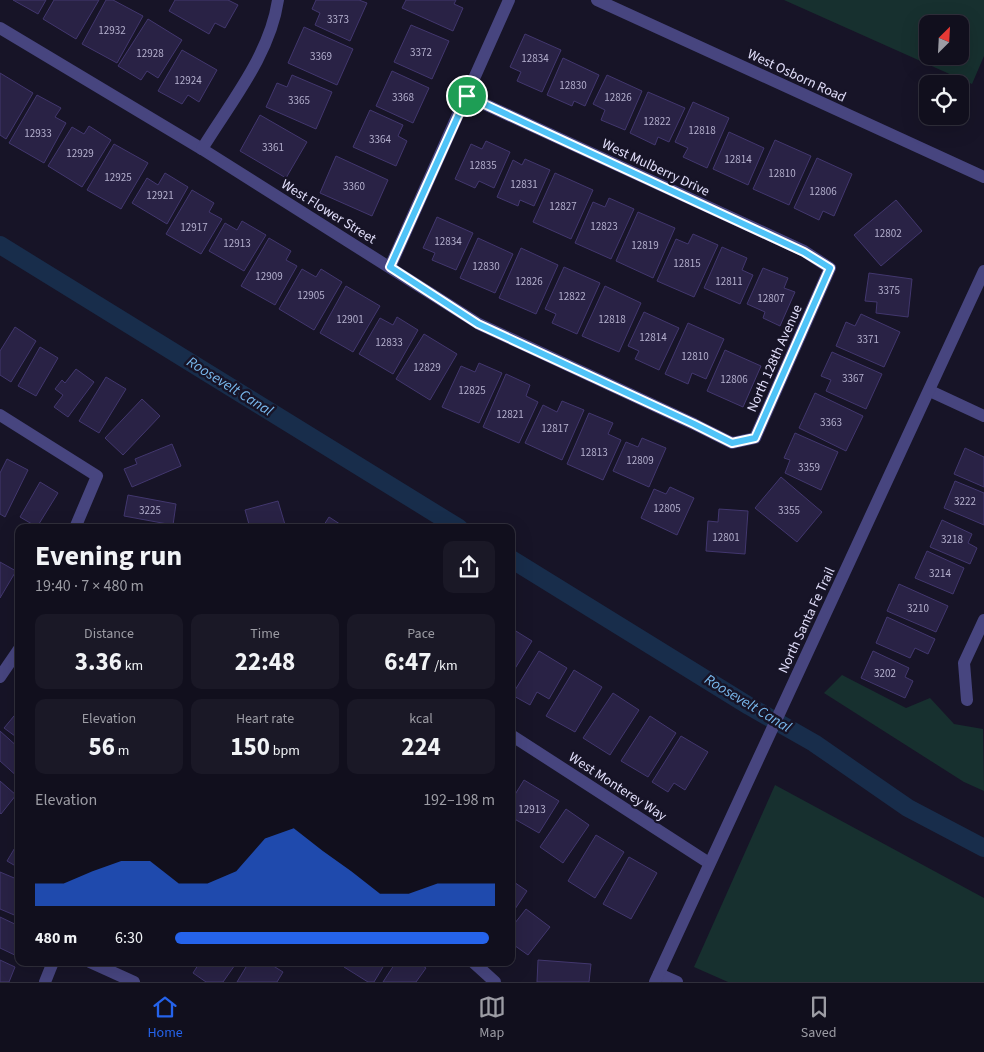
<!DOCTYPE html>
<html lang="en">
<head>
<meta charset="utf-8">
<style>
  body { margin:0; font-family:"Source Sans 3",sans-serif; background:#1a1826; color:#f1f3f6; height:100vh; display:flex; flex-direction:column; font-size:19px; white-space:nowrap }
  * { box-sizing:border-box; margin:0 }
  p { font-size:16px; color:#9c9ca4 }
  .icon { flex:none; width:28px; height:28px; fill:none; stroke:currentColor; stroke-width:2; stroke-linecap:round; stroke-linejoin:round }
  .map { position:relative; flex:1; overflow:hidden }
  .drawer { position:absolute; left:15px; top:524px; width:500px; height:442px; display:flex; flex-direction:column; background:#110f1d; border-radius:10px; box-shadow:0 5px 20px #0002,0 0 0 1px #302f3b }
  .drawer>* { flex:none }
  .needle { width:32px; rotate:24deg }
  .fabs { position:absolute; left:919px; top:15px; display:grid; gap:10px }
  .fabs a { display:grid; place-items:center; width:50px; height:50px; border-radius:10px; background:#110f1d; box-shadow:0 5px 20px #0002,0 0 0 1px #302f3b; font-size:25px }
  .pin { position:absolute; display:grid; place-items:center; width:42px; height:42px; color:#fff; margin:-21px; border:2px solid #fff; border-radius:50%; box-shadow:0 1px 5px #0007 }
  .round { display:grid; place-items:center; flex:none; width:52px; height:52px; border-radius:10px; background:#1a1826 }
  .headline { display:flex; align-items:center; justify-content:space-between; height:85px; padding:0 20px }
  h1 { font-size:28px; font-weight:700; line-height:38px }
  .figures { display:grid; grid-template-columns:repeat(3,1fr); gap:8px; height:85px; padding:5px 20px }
  .figures div { display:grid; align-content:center; border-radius:10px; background:#1a1826; text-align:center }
  .figures b { font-size:25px; font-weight:700 }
  .figures small { font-size:14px; font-weight:400 }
  .figures p { font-size:14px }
  .chart { height:140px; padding:10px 20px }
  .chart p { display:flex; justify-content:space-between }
  .chart svg { width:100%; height:90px; margin-top:5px; fill:#2563eb; opacity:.7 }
  ul { padding:0 20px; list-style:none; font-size:16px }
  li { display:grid; grid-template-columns:80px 60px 1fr; align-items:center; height:38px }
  li i { height:12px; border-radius:6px; background:#2563eb }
  .dock { display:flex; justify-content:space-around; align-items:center; height:70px; border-top:1px solid #302f3b; background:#110f1d; font-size:14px; color:#9c9ca4 }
  .dock a { display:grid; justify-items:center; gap:2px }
  .dock .on { color:#2563eb }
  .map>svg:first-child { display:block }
  .green { fill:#17302f; fill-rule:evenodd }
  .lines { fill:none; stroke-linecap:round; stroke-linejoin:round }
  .canal { stroke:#182d4b; stroke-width:18 }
  .building { fill:#292245; stroke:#42376e }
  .minor { stroke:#47457f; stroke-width:12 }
  .tertiary { stroke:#47457f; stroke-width:12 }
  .route-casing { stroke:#fff; stroke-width:10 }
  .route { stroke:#4fc3f7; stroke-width:6 }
  .labels { text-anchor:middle; stroke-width:5; stroke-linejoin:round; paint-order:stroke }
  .number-label { font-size:11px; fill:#b3afcd }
  .street-label { font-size:14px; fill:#e1defa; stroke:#171427 }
  .water-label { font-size:15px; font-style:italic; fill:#79b8ed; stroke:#171427 }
</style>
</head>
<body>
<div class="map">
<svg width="984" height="982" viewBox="0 0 984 982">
  <rect width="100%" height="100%" fill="#171427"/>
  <g class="green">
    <path d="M784,0H984V56L972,84ZM928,24H960V56H928Z"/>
    <polygon points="842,675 906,708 930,698 954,724 983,729 984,791 964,782 824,693"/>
    <polygon points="775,785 984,898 984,982 728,982 694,967"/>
  </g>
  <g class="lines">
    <g class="canal">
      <polyline points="0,245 459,528"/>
      <polyline points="511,559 749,706 814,743 908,808 984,848"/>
    </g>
  </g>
  <g class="building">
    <polygon points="13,0 46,0 38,14"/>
    <polygon points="54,0 99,0 76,39 43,19"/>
    <polygon points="106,0 113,0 143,16 117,63 82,44"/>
    <polygon points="175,0 228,0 238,5 225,28 215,23 209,34 169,11"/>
    <polygon points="316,0 359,0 367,3 350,41 315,25 320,13 312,9"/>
    <polygon points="406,0 456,0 454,4 463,8 453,31 402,8"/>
    <polygon points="148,19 182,40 158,78 147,71 141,80 118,66"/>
    <polygon points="411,25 449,41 432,79 394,62"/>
    <polygon points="304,27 353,49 337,85 288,63"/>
    <polygon points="525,34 561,50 542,92 517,81 521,72 510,67"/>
    <polygon points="182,50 217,70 199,102 188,95 182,104 158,91"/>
    <polygon points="563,58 599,75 585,106 574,101 572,106 547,95"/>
    <polygon points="392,71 429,88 413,123 376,106"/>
    <polygon points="0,73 33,93 6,139 0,135"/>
    <polygon points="292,75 332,92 316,129 266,107 277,83 287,87"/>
    <polygon points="607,75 642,91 625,130 601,120 605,110 593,104"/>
    <polygon points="648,92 685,108 669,142 658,137 655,145 630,133"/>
    <polygon points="37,95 61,108 55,117 66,123 44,163 9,143"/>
    <polygon points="693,102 729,118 707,168 683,157 688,148 675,142"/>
    <polygon points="370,110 403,125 398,136 407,141 396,166 353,147"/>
    <polygon points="260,115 307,142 286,178 240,151"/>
    <polygon points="89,126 111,140 82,187 48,166 72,127 84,134"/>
    <polygon points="729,132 764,148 748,185 713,169"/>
    <polygon points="775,140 811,156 789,205 753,189"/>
    <polygon points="486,141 510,152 494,188 479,181 475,188 455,179 471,144 482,149"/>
    <polygon points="114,144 148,163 121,209 87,190"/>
    <polygon points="336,156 388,180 372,216 320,193"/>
    <polygon points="817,158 852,174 834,216 823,211 819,220 794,208"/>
    <polygon points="525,159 550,170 534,206 520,200 518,206 497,197 513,160 522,165"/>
    <polygon points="165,173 188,187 167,224 132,203 147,178 158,185"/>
    <polygon points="555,173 593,190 571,239 533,222"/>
    <polygon points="192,190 214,203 209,212 222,219 201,254 166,234"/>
    <polygon points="609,198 634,209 611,259 575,243 593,202 605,207"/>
    <polygon points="896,200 922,231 881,266 854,235"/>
    <polygon points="638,212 675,228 653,278 616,261"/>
    <polygon points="437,217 473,233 456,270 432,260 435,253 423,248"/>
    <polygon points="242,221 266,235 244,271 209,251 225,223 237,230"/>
    <polygon points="693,234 718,245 694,297 657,281 676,239 688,244"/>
    <polygon points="269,238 291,251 286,260 297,266 275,305 241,286"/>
    <polygon points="478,238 513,254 495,293 460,278"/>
    <polygon points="722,247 747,258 742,270 753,275 740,304 704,288"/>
    <polygon points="521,248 558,265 536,314 499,298"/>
    <polygon points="564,267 600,283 577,334 552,323 556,314 545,309"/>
    <polygon points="763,268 788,278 784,288 795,292 780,326 763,318 765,312 747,304"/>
    <polygon points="302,269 316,277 321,269 342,282 314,330 279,309"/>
    <polygon points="869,273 912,279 908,317 876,313 877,302 865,301"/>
    <polygon points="346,286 380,306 353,352 320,333"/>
    <polygon points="605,286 641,303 619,352 582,336"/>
    <polygon points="644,312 679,328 659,370 635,359 639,351 628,346"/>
    <polygon points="861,314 900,332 884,367 836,346 846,322 855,326"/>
    <polygon points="397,317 418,330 393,374 359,354 380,318 393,325"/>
    <polygon points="688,323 724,339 706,379 692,373 688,384 665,374"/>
    <polygon points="15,327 36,341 11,382 0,375 0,351"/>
    <polygon points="424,334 457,354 430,400 396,379"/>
    <polygon points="40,347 58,358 36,396 18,386"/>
    <polygon points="725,350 761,366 743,407 707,391"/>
    <polygon points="832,352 882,374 866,409 826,391 831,380 821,376"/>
    <polygon points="479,363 502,373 479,423 442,407 461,366 475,372"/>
    <polygon points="76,369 94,382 68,417 54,407 63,395 55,389 62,380 65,383"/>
    <polygon points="506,374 530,385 526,396 538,402 519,443 483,427"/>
    <polygon points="106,377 126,389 99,433 79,421"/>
    <polygon points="815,393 863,416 846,451 799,428"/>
    <polygon points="142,399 160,416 123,455 105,438"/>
    <polygon points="562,401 584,410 562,460 525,443 543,405 557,412"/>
    <polygon points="589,413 613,423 608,434 621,440 603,480 567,464"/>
    <polygon points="795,433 838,452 821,490 785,473 790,460 784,458"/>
    <polygon points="642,438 666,448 649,487 613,471 626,442 638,447"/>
    <polygon points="172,444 181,466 132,487 124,469 137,464 135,459"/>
    <polygon points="965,448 984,457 984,487 954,474"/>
    <polygon points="7,459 28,470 5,517 0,514 0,473"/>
    <polygon points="781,477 822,512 797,542 755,508"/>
    <polygon points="955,481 984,493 984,525 944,508"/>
    <polygon points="40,482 58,493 37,527 20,517"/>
    <polygon points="670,487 694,498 677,535 641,518 654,489 666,494"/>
    <polygon points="128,495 176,504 173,525 124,516"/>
    <polygon points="278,501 286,528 250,528 245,510"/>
    <polygon points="719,509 748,511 745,554 706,551 708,521 718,522"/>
    <polygon points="329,517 346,528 322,528"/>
    <polygon points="942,520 972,534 968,543 977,548 970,564 930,547"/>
    <polygon points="927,551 964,568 953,594 915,578"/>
    <polygon points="0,562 16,571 0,598"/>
    <polygon points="899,584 948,606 936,632 887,611"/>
    <polygon points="887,617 935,639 928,654 915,648 910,658 876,643"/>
    <polygon points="511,628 532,641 511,675"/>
    <polygon points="539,651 567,668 549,699 537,692 530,705 512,695"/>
    <polygon points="873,651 909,668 905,677 913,681 905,698 861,678"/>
    <polygon points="574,670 602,687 575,732 546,716"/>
    <polygon points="613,693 639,710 610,755 583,738"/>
    <polygon points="19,710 19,739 4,728"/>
    <polygon points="650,716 676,733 648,777 621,761"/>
    <polygon points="0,731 19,748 19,778 0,761"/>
    <polygon points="681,736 708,752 685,790 674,783 668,792 652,782"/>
    <polygon points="524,780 559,801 539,833 511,817 511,801"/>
    <polygon points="0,781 16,795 1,814 0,813"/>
    <polygon points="566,809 589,825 563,863 540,847"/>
    <polygon points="596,835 624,852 595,898 568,881"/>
    <polygon points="19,841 19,868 7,861"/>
    <polygon points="629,857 657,873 631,919 603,904"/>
    <polygon points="0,872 19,880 19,917 0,909"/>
    <polygon points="511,880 527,891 511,915"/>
    <polygon points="526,909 550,927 528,955 511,943 511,928"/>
    <polygon points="0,917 19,926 19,957 0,948"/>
    <polygon points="0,960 15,967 9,982 0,982"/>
    <polygon points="538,960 591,964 589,982 537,982"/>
    <polygon points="200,962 237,962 223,982 206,982 193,973"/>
    <polygon points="249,962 267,962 283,972 277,982 237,982"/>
    <polygon points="347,962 386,962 374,982 368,982 344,967"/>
    <polygon points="396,962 417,962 426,968 416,982 383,982"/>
  </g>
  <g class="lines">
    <g class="minor">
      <polyline points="0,28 202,149 479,324 694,424 732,443 755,438 830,268 804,251 467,96"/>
      <path d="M202,149C230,103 270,55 278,0"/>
      <polyline points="390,267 509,0"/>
      <polyline points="930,391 984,416"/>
      <polyline points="0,415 97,476 75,528"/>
      <polyline points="0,677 19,649"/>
      <polyline points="967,700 964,663 984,620"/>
      <polyline points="511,735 709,863"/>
      <polyline points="90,962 134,982"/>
      <polyline points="473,962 495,982"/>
      <polyline points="659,974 677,982"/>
      <polyline points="45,982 53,962"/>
    </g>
    <g class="tertiary">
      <polyline points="597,0 984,177"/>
      <polyline points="655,982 984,271"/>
    </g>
  </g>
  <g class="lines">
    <defs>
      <polygon id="route" points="467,96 804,252 830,268 755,438 732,443 694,424 478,324 390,267"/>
    </defs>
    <use href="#route" class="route-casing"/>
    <use href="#route" class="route"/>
  </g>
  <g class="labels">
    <g class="number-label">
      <text x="338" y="23">3373</text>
      <text x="112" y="34">12932</text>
      <text x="421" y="56">3372</text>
      <text x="150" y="57">12928</text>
      <text x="321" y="60">3369</text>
      <text x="535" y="62">12834</text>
      <text x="188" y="84">12924</text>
      <text x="573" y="89">12830</text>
      <text x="403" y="101">3368</text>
      <text x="618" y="101">12826</text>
      <text x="299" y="104">3365</text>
      <text x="657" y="125">12822</text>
      <text x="702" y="134">12818</text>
      <text x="38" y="137">12933</text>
      <text x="380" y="143">3364</text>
      <text x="273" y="151">3361</text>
      <text x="80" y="157">12929</text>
      <text x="738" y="163">12814</text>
      <text x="483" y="169">12835</text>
      <text x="782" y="177">12810</text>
      <text x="118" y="181">12925</text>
      <text x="524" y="188">12831</text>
      <text x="354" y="190">3360</text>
      <text x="823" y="195">12806</text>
      <text x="160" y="199">12921</text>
      <text x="563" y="210">12827</text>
      <text x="604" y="230">12823</text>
      <text x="194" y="231">12917</text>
      <text x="888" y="237">12802</text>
      <text x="448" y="245">12834</text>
      <text x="237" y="247">12913</text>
      <text x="645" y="249">12819</text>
      <text x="687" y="267">12815</text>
      <text x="486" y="270">12830</text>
      <text x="269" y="280">12909</text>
      <text x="529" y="285">12826</text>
      <text x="729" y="285">12811</text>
      <text x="889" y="294">3375</text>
      <text x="311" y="299">12905</text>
      <text x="572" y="300">12822</text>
      <text x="771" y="302">12807</text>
      <text x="350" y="323">12901</text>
      <text x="612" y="323">12818</text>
      <text x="653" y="341">12814</text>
      <text x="868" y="343">3371</text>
      <text x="389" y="346">12833</text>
      <text x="695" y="360">12810</text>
      <text x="427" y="371">12829</text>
      <text x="853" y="382">3367</text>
      <text x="734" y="383">12806</text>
      <text x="472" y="394">12825</text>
      <text x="510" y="418">12821</text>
      <text x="831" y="426">3363</text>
      <text x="555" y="432">12817</text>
      <text x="594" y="456">12813</text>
      <text x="640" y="464">12809</text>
      <text x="809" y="471">3359</text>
      <text x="965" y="505">3222</text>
      <text x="667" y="512">12805</text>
      <text x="150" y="514">3225</text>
      <text x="789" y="514">3355</text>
      <text x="726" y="541">12801</text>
      <text x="952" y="543">3218</text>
      <text x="940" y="577">3214</text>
      <text x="918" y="612">3210</text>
      <text x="885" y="677">3202</text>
      <text x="532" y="813">12913</text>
    </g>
    <g class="street-label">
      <text transform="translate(797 75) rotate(25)" y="5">West Osborn Road</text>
      <text transform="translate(656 167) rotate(25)" y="5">West Mulberry Drive</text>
      <text transform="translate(329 211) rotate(32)" y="5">West Flower Street</text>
      <text transform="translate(774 358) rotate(-66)" y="5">North 128th Avenue</text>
      <text transform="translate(806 620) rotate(-65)" y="5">North Santa Fe Trail</text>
      <text transform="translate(618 786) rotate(33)" y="5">West Monterey Way</text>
    </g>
    <g class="water-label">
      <text transform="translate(230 386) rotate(32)" y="5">Roosevelt Canal</text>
      <text transform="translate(748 703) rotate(31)" y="5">Roosevelt Canal</text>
    </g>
  </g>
</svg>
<div class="fabs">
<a><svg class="needle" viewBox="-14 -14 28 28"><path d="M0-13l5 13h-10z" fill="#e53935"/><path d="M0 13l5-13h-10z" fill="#9c9ca4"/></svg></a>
<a><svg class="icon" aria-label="locate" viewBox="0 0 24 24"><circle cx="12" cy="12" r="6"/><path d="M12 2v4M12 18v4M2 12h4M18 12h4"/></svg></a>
</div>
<div class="pin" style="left:467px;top:96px;background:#1e9e55"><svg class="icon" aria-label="arrive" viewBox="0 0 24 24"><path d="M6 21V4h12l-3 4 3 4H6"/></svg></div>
<section class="drawer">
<div class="headline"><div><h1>Evening run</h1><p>19:40 · 7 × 480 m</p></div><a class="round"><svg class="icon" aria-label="share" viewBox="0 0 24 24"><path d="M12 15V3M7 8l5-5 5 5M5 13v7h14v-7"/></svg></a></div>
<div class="figures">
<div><p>Distance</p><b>3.36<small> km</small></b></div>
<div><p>Time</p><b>22:48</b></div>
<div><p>Pace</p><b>6:47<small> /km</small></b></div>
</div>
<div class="figures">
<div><p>Elevation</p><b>56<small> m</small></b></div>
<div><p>Heart rate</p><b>150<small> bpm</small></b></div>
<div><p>kcal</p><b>224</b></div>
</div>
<div class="chart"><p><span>Elevation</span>192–198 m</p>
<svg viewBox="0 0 160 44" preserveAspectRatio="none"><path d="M0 44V33L10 33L20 27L30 22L40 22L50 33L60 33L70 27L80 11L90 6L100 17L110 27L120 38L130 38L140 33L150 33L160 33V44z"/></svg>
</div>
<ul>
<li><b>480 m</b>6:30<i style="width:98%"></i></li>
</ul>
</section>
</div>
<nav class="dock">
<a class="on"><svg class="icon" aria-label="home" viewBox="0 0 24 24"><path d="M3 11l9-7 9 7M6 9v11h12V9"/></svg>Home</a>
<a><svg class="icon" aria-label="map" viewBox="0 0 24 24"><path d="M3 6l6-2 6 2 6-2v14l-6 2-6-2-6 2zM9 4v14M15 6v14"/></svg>Map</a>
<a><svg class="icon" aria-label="saved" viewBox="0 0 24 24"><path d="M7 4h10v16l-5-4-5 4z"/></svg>Saved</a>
</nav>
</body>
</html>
